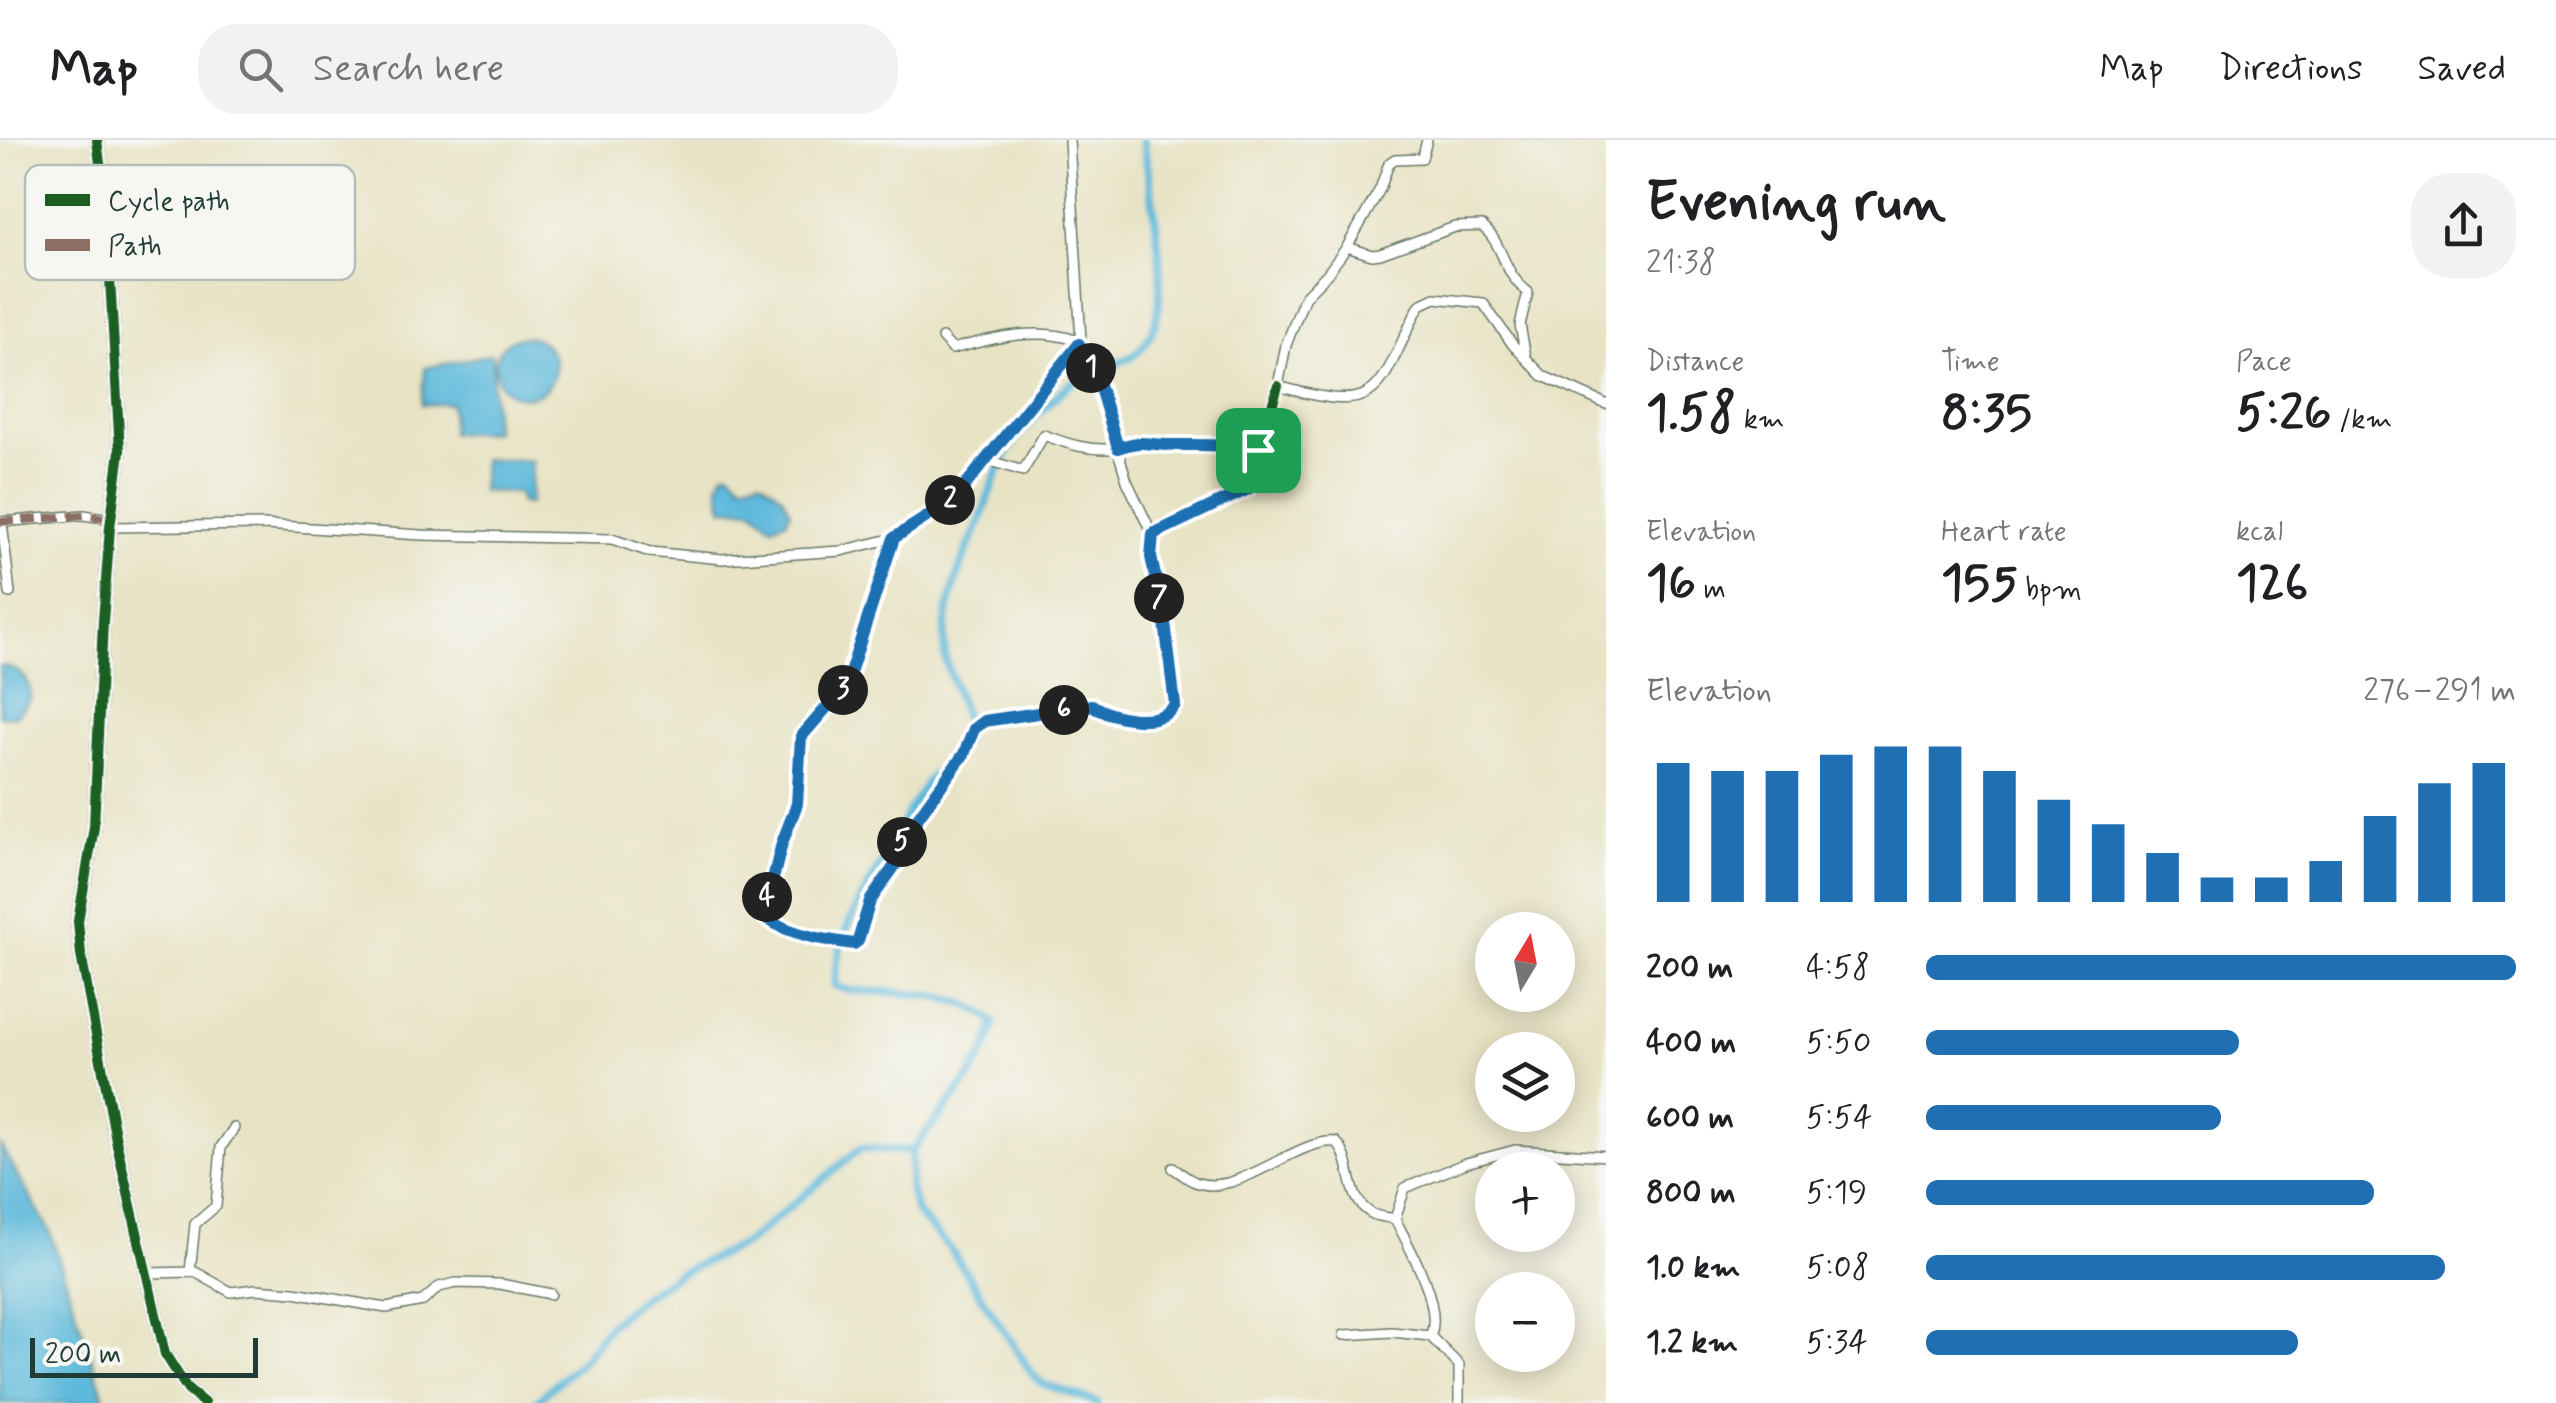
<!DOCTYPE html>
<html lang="en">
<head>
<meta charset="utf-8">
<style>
  body { margin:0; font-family:Mynerve,sans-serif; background:#f2f2f2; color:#202124; height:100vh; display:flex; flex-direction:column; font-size:38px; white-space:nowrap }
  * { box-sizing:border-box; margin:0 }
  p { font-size:32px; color:#757577 }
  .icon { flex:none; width:55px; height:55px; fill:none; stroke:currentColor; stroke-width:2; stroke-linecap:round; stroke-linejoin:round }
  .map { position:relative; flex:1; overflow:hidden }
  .details { display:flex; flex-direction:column; background:#fff; width:950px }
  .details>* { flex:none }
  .needle { width:65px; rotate:10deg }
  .buttons { position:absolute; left:1475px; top:772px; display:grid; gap:20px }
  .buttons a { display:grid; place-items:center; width:100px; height:100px; border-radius:50%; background:#fff; box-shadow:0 5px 25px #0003; font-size:50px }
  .scale { position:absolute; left:30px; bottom:25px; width:228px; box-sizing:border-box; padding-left:10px; border:5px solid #1f3d34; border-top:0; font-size:28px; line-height:35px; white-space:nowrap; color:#1f3d34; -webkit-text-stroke:8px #f6f6f2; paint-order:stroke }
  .pin { position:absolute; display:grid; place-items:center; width:85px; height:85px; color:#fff; margin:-42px; border-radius:20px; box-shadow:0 5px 15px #0006 }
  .km { position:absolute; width:50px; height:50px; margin:-25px; border-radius:50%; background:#222; color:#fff; font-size:28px; line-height:50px; text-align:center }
  .round { display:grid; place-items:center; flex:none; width:105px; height:105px; border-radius:40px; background:#f2f2f2 }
  .overview { display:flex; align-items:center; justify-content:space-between; height:170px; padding:0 40px }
  h1 { font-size:55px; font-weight:700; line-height:75px }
  .figures { display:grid; grid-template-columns:repeat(3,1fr); gap:15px; height:170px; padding:10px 40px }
  .figures div { display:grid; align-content:center }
  .figures b { font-size:50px; font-weight:700 }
  .figures small { font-size:28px; font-weight:400 }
  .figures p { font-size:28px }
  .chart { height:280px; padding:20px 40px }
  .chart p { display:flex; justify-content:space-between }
  .chart svg { width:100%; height:180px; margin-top:10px; stroke:#1f6fb2; stroke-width:6 }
  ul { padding:0 40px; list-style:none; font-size:32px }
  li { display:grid; grid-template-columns:160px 120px 1fr; align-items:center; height:75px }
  li i { height:25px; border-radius:12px; background:#1f6fb2 }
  header { display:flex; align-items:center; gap:60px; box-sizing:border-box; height:140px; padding:0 50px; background:#fff; border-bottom:2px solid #e0e0e0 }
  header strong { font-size:48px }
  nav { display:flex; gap:55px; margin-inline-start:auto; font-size:35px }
  .search { width:700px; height:90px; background:#f2f2f2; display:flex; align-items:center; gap:25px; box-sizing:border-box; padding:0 35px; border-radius:40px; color:#757577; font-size:38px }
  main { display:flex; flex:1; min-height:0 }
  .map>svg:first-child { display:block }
  .water { fill:#5db9db; stroke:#3e7b88; stroke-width:2.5 }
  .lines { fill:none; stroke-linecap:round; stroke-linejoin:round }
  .canal { stroke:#5db9db; stroke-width:8 }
  .street-casing { stroke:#657766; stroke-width:12 }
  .secondary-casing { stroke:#657766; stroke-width:16 }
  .street { stroke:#fff; stroke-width:9 }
  .secondary { stroke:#fde5d0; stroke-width:12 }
  .quiet { stroke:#8d6e63; stroke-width:8; stroke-dasharray:15 8; stroke-linecap:butt }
  .cycleway-casing { stroke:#f6f6f2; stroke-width:16 }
  .cycleway { stroke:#1b5e20; stroke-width:10 }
  .route-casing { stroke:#fff; stroke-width:20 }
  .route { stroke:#1f6fb2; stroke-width:12 }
  .key { fill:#f6f6f2; stroke:#b6beb9; stroke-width:2.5 }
  .key-label { font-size:28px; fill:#1f3d34 }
</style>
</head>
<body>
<header>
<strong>Map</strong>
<div class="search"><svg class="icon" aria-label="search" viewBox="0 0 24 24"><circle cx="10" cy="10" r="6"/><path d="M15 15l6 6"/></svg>Search here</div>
<nav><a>Map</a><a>Directions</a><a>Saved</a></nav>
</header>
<main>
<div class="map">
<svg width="1606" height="1263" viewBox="0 0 1606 1263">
  <rect width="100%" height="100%" fill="#f6f6f2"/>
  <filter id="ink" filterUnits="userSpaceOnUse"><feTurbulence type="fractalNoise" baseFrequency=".01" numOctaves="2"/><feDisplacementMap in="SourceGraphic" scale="20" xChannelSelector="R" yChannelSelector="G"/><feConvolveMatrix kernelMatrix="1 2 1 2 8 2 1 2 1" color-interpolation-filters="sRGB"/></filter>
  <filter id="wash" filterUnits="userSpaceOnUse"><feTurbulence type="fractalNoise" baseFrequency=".0048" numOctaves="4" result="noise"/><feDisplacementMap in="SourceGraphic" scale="40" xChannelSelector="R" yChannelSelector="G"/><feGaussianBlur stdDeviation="2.25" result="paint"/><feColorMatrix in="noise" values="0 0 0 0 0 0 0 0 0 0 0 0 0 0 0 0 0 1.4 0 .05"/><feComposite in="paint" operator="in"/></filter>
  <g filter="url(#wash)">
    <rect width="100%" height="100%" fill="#e8e3c4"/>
    <g class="water">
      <circle cx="525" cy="227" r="30"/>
      <polygon points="492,214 494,291 451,294 451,263 422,265 425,228"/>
      <polygon points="483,319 532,321 530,364 521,363 518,353 481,351"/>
      <polygon points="729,331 743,344 760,339 782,355 790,371 787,380 772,386 753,369 723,368 719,345 723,333"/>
      <path d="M0,526C20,529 30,537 31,558L17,575L0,576Z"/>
      <polygon points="0,1005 50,1092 106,1263 0,1263"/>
    </g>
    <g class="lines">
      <g class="canal">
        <polyline points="912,1011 910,1047 916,1072 951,1110 1033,1235 1043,1244 1098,1263"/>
        <path d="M534,1263L584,1219L611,1183L645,1155L680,1133L746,1103L861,1008L912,1011C938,975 988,927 994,883C963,848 889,854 847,850L835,846C835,802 856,769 876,733C894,702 907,670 928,641C939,626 955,618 963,602C974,581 948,540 945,515C942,486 951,453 961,426C966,411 973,398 979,384C988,360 994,335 1007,313C1019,291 1054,256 1075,241C1105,219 1135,232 1153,189C1171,148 1150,45 1143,0"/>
      </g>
    </g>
  </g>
  <g filter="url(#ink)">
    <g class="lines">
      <defs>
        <g id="street">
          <path d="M1427,0L1422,18L1395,19L1389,23L1380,49L1347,107L1327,134L1305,156L1286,205L1278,246C1387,277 1375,251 1420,165L1435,158L1483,163L1513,205L1543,236L1606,264"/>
          <path d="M1347,107L1372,115L1380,114L1455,87L1482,86C1505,105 1501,132 1528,152L1520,185L1526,217"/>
          <path d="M942,198L952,209C991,199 1035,186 1075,200L1098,241L1117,308C1141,299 1148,305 1172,305C1206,305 1224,304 1258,310"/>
          <path d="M984,319L1023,331L1044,295C1067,304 1092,312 1117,308L1127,341L1153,396"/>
          <polyline points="0,382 84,375 111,379"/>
          <polyline points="2,382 10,453"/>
          <polyline points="110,387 264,385 421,395 612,399 650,412 722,419 841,411 894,398 936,371 965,347 1081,201 1069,0"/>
          <path d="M894,398L846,545L801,597L797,664L782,703L766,767V778L792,791L854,805L862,789L870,761L896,724L897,711L909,690L963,614L974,589L984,581L1092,565L1109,577L1169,575C1189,545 1153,455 1151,418C1151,410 1152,401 1153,394L1247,349L1278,246"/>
          <path d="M1173,1028C1179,1032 1186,1038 1193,1041C1236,1061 1295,998 1336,1002C1355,1021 1345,1059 1371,1073C1377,1077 1387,1077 1395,1079"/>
          <polyline points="190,1132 195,1084 216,1066 221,1007 234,988"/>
          <polyline points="148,1133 195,1132 231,1152 256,1149 294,1152 386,1168 423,1161 439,1147 456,1143 500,1144 551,1154"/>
          <path d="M1344,1195L1392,1192L1430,1196C1444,1168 1409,1106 1395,1079L1405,1048L1466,1023L1515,1010L1606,1016"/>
          <polyline points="1430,1196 1459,1225 1459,1263"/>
        </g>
        <polyline id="secondary" points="97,0 106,70 120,311 110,387 103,481 94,687 78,781 81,815 117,1005 165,1214 188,1250 204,1263"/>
      </defs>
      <use href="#street" class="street-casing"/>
      <use href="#secondary" class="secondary-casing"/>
      <use href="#street" class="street"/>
      <use href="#secondary" class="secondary"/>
      <polyline class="quiet" points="0,382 84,375 111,379"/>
      <defs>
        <g id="cycleway">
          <polyline points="97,0 106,70 120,311 110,387 103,481 94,687 78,781 81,815 117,1005 165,1214 188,1250 204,1263"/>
          <path d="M894,398L846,545L801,597L797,664L782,703L766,767V778L792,791L854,805L862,789L870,761L896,724L897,711L909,690L963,614L974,589L984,581L1092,565L1109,577L1169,575C1189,545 1153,455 1151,418C1151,410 1152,401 1153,394L1247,349L1278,246"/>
        </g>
      </defs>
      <use href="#cycleway" class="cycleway-casing"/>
      <use href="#cycleway" class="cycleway"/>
    </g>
  </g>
  <g class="lines" filter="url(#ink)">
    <defs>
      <path id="route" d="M1079,204L1098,241L1118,308C1141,299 1148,305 1172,305C1205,305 1225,304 1258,310L1248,349L1153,394L1151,417L1165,482L1175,565C1159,588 1112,579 1092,565L984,581L974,589L964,614L909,690L897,711L896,724L870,761L858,801L854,804C824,800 791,795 766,778V767L782,703L797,664L801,597L846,545L894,398L936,371L964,347Z"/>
    </defs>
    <use href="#route" class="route-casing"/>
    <use href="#route" class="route"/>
  </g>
  <rect x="25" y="25" width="330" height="115" rx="15" class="key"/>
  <rect x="45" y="54" width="45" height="12" fill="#1b5e20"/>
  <rect x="45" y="99" width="45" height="12" fill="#8d6e63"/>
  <g class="key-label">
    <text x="108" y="70">Cycle path</text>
    <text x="108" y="115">Path</text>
  </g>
</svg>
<div class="buttons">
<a><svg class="needle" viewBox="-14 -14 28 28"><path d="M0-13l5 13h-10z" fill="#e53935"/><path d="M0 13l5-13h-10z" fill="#757577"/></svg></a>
<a><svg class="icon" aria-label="layers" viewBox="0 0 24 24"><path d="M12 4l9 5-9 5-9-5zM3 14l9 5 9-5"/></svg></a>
<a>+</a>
<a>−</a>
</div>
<div class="scale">200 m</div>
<div class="pin" style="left:1258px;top:310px;background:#1e9e55"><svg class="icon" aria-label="arrive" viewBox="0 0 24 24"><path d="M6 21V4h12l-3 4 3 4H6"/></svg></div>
<b class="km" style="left:1091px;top:228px">1</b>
<b class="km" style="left:950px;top:360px">2</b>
<b class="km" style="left:843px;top:550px">3</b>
<b class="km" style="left:767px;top:757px">4</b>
<b class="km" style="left:902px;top:702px">5</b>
<b class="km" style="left:1064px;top:570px">6</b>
<b class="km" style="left:1159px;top:458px">7</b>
</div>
<section class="details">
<div class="overview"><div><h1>Evening run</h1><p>21:38</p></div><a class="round"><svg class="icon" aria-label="share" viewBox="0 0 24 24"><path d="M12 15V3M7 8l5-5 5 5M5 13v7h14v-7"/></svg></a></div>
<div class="figures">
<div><p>Distance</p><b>1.58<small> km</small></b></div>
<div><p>Time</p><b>8:35</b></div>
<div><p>Pace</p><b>5:26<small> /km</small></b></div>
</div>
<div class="figures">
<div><p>Elevation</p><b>16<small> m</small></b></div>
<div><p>Heart rate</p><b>155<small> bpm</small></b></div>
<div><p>kcal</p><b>126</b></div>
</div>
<div class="chart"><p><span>Elevation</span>276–291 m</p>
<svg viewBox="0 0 160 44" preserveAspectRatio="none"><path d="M5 44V10M15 44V12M25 44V12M35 44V8M45 44V6M55 44V6M65 44V12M75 44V19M85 44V25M95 44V32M105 44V38M115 44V38M125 44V34M135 44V23M145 44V15M155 44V10"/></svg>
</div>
<ul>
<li><b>200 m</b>4:58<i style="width:100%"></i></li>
<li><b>400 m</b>5:50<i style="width:53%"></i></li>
<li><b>600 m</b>5:54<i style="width:50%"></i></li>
<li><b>800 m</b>5:19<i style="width:76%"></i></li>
<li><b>1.0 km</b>5:08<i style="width:88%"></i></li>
<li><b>1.2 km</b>5:34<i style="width:63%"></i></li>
</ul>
</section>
</main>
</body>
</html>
